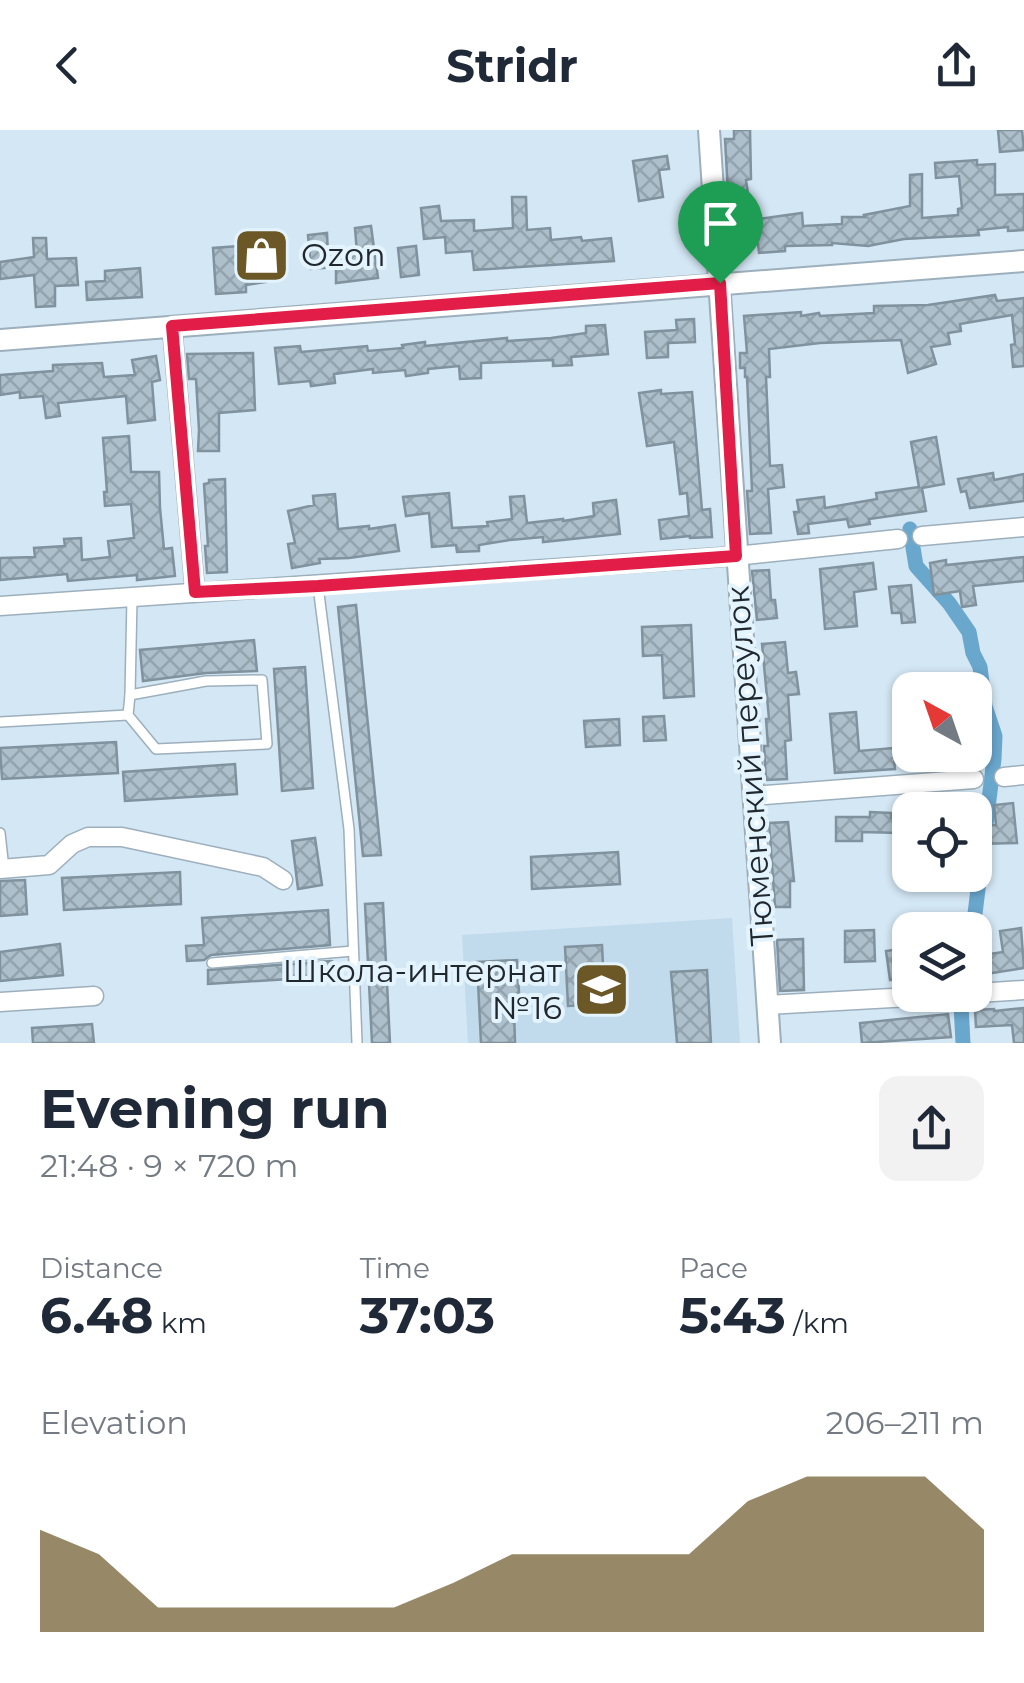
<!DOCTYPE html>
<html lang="en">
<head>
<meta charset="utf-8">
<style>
  body { margin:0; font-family:Montserrat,sans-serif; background:#f2f2f3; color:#1f2937; height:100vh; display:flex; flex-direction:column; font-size:38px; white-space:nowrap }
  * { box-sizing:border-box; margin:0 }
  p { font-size:32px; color:#747a83 }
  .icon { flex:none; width:55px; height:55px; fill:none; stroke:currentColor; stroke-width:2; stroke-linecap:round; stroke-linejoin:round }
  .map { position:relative; height:913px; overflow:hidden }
  .details { display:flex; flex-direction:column; background:#fff; flex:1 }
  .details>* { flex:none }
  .needle { width:65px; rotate:320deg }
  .tools { position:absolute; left:892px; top:542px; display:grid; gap:20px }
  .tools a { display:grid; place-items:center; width:100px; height:100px; border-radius:20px; background:#fff; box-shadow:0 2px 8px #0004; font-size:50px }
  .pin { position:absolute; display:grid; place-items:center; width:85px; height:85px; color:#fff; margin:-102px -42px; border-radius:50% 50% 50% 0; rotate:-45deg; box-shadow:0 0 10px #0007 }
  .pin .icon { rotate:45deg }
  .round { display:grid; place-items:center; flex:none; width:105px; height:105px; border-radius:20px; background:#f2f2f3 }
  .headline { display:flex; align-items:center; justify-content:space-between; height:170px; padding:0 40px }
  h1 { font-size:55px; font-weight:700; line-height:75px }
  .figures { display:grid; grid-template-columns:repeat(3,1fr); gap:15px; height:170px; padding:10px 40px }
  .figures div { display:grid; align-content:center }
  .figures b { font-size:50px; font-weight:700 }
  .figures small { font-size:28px; font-weight:400 }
  .figures p { font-size:28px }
  .chart { height:280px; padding:20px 40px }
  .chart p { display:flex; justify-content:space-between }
  .chart svg { width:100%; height:180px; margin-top:10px; fill:#6c5827; opacity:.7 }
  header { display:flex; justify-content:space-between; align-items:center; height:130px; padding:0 40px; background:#fff; font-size:45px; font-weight:700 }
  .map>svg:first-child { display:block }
  .built { fill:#c1daec }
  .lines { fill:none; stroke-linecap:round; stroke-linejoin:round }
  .canal { stroke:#6aa7cd; stroke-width:15 }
  .building { fill:url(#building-cross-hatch); stroke:#80929e; stroke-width:2.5 }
  .service-casing { stroke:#9dafbc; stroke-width:12 }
  .minor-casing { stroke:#9dafbc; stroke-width:21 }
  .tertiary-casing { stroke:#9dafbc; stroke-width:24 }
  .service { stroke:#fff; stroke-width:9 }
  .minor { stroke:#fff; stroke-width:18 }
  .tertiary { stroke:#fff; stroke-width:20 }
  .route-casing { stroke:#fff; stroke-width:20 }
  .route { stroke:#e11d48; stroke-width:12 }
  .labels { text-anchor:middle; stroke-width:8; stroke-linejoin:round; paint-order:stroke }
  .poi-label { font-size:32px; fill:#21282d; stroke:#e4f4ff; text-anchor:start }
  .street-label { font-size:32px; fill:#21282d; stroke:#e4f4ff }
</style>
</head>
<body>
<header><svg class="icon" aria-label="back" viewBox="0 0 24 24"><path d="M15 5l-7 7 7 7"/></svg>Stridr<svg class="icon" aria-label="share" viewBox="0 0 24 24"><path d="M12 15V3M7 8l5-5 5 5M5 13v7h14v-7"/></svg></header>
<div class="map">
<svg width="1024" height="913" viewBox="0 0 1024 913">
  <defs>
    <pattern id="building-cross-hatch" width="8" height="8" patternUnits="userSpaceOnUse" patternTransform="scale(2.5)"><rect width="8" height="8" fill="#acbfcb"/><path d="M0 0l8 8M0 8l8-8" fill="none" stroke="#94a4af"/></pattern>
  </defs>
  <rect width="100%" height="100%" fill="#d4e7f5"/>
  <polygon class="built" points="732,788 740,913 468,913 462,805"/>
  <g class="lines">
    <g class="canal">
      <polyline points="910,399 916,436 949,473 969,502 973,523 980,537 985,576 995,606 994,629 973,800"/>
      <polyline points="963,913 961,875 964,865"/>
    </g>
  </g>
  <g class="building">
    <polygon points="734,0 750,0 751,49 746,50 752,90 802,83 803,96 842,94 842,87 865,87 864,85 910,76 910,45 922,44 922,88 958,85 958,79 962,78 959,46 936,48 935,33 977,30 977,35 995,34 995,65 1024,64 1024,100 1008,101 1008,97 978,100 979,105 904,109 868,116 832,113 832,115 785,116 785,121 759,123 758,114 731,117 725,9 734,9"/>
    <polygon points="998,0 1022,0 1024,20 1000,22"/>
    <polygon points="667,26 669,39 659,40 663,67 639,71 633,31"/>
    <polygon points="512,67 526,67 527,100 550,98 551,110 581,107 582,111 611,108 614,131 474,140 472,121 446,123 445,107 424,109 421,78 439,76 441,91 474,90 474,101 513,98"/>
    <polygon points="371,96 378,148 336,153 336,137 311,139 308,105 327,103 328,124 357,123 355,98"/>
    <polygon points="33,108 46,108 47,129 76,128 78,155 55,156 55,176 36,177 34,145 0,149 0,132 34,127"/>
    <polygon points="265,114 266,152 246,155 246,162 216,164 213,118"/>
    <polygon points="416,116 419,145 401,147 398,118"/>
    <polygon points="140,138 142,167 87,170 86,152 105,151 105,141"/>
    <polygon points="995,165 997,171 1024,168 1024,236 1013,237 1011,215 1015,214 1012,185 960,194 961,201 948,203 950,214 931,217 936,234 908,243 901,210 820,213 769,219 770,247 766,247 770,336 782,335 784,357 768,359 771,403 750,404 747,361 752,361 747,247 745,247 745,238 740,238 740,223 747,223 744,186 801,182 801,186 819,183 820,186 874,183 874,176 928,175"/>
    <polygon points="694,189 695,212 668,213 668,227 647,228 645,202 677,200 676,190"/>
    <polygon points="605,195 608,224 571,227 572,235 553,236 553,230 481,233 481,248 460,249 459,236 428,239 428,243 406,246 405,240 373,243 373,239 334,244 335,253 311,256 310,251 279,254 275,218 300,216 301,222 367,216 368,221 403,218 402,215 425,212 425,216 507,208 507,211 551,208 586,203 586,196"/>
    <polygon points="253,223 255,280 219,283 219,321 198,321 199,300 196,249 189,249 187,224"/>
    <polygon points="156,226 160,250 152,252 155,290 128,293 126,266 58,273 60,286 46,288 43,266 20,268 20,262 0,265 0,245 53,241 53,235 102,233 104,247 135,245 132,230"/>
    <polygon points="661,260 661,264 692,262 702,380 710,379 712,407 690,408 690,406 661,409 659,390 689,386 687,363 680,364 674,312 647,316 639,263"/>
    <polygon points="129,306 131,342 159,342 160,378 164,419 172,418 175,446 137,450 137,445 68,451 67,444 0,450 0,428 35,427 34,418 65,416 64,409 81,408 82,430 110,427 108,411 134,408 131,374 105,376 104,362 107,362 103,308"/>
    <polygon points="936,307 944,354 922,358 926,381 869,389 870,394 849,397 847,389 808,394 809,403 798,404 794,382 799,382 797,370 824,367 825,378 877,369 876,363 919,357 911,312"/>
    <polygon points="993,343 994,350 1024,344 1024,371 970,378 966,361 961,362 958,349"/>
    <polygon points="225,349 227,442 207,443 205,416 208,416 204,354 209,353 209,350"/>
    <polygon points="449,363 452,398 488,396 487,392 512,389 510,367 524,366 527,393 563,389 563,391 594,386 593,373 616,370 620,404 543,412 543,407 510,410 479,415 479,421 457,422 456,415 432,417 429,383 406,386 403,367"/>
    <polygon points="335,364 338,399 369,396 369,399 395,395 399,421 349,428 319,429 320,433 292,438 288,414 295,413 288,381 314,375 313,366"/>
    <polygon points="1024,427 1024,451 973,456 976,475 962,477 960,461 934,465 930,433 946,430 946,435"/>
    <polygon points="873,433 876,459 854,462 857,496 825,499 820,439"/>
    <polygon points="769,440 771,470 775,470 777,488 757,490 752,441"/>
    <polygon points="911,455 915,492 902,493 901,483 892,483 889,457"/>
    <polygon points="356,475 381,725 363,726 338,477"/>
    <polygon points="691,495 694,566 664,568 662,525 643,526 642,497"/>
    <polygon points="254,510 257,541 206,543 143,551 140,520"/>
    <polygon points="785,512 788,543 796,542 799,564 788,565 791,610 785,611 787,649 766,650 764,616 768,616 766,589 769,589 762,514"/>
    <polygon points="305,537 313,658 282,661 274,539"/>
    <polygon points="856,582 859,621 893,618 895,639 835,643 830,584"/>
    <polygon points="664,586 666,610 644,611 643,587"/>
    <polygon points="619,589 620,615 586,617 584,591"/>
    <polygon points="116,612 118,643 2,649 0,618"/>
    <polygon points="235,634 237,664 125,671 123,642"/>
    <polygon points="1013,673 1017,713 975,714 975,696 996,695 994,675"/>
    <polygon points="870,682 891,683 891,688 899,688 900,703 862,702 862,711 836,711 836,687 870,687"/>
    <polygon points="788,692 794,751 790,751 790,777 775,777 769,693"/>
    <polygon points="315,708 322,755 298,759 292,711"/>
    <polygon points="618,722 620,754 532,759 531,727"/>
    <polygon points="180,742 181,774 64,780 62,748"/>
    <polygon points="25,750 27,784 0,786 0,751"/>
    <polygon points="383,773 390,913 372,913 365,774"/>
    <polygon points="328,780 330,815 211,825 204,830 187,831 186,816 204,815 202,788"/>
    <polygon points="1021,798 1024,838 979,845 976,826 1003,822 1000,801"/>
    <polygon points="874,800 875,831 845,832 845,801"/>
    <polygon points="803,809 804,860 780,861 777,810"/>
    <polygon points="60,814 63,845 0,851 0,822"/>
    <polygon points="602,815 605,874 568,876 565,817"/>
    <polygon points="907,818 910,847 890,850 886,821"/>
    <polygon points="517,830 520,879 514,879 515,913 481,913 477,832"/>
    <polygon points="331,831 336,833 337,846 208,854 208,840"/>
    <polygon points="707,840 711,913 677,913 671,842"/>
    <polygon points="1024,878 1024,913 1014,913 1012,895 976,897 975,880 994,879 994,881"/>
    <polygon points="948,884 951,907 862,913 860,893"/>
    <polygon points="92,894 94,913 33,913 32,898"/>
  </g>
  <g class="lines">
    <defs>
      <g id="service">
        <polyline points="318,456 349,699 357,913"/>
        <polygon points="262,550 267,614 156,619 128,585 130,565 206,551"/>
        <polyline points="130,565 132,468"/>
        <polyline points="0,592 128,585"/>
        <polyline points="0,703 4,739"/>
        <polyline points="212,833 353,821"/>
      </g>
      <g id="minor">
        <polyline points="172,196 195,462"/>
        <polyline points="922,406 1024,397"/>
        <polyline points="0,476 736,426 898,409"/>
        <polyline points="1004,647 1024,645"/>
        <polyline points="753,666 974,649"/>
        <polyline points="0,739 49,735 72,714 88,707 122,707 263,737 283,750"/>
        <polyline points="977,863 1024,860"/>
        <polyline points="0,872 94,866"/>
        <polyline points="767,875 946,865"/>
      </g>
      <g id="tertiary">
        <polyline points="709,0 770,913"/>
        <polyline points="0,210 1024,131"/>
      </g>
    </defs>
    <use href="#service" class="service-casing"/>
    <use href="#minor" class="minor-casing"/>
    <use href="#tertiary" class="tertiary-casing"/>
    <use href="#service" class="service"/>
    <use href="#minor" class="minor"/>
    <use href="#tertiary" class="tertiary"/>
  </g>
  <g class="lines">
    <defs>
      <polygon id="route" points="720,153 736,426 318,456 195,462 172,196"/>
    </defs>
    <use href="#route" class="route-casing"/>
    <use href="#route" class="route"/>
  </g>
  <defs>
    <symbol id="shop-square" viewBox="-11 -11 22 22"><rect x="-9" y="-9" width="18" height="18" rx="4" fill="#6c5827" stroke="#e4f4ff"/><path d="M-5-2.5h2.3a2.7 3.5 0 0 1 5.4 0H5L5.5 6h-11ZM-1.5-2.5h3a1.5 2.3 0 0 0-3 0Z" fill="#fff"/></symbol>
    <symbol id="school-square" viewBox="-11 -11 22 22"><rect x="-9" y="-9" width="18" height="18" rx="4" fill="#6c5827" stroke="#e4f4ff"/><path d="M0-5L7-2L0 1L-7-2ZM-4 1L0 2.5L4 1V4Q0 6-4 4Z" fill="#fff"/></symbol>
  </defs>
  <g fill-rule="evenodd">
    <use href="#shop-square" x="230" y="94" width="63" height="63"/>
    <use href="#school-square" x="570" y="828" width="63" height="63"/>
  </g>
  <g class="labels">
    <g class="poi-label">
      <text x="301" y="136">Ozon</text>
      <text x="562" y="852" text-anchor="end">Школа-интернат<tspan x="562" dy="37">№16</tspan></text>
    </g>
    <g class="street-label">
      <text transform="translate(750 636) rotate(-94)" y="11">Тюменский переулок</text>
    </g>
  </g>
</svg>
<div class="tools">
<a><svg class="needle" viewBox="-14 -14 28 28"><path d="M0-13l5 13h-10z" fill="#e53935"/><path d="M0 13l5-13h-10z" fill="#747a83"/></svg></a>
<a><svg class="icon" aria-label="locate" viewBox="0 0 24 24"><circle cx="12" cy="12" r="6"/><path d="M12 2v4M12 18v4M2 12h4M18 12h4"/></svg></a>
<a><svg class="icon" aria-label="layers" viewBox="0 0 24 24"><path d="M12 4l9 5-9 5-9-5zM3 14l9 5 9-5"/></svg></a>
</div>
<div class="pin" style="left:720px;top:153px;background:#1e9e55"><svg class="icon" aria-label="arrive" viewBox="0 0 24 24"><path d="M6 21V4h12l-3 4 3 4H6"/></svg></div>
</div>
<section class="details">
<div class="headline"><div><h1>Evening run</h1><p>21:48 · 9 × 720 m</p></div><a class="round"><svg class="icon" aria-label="share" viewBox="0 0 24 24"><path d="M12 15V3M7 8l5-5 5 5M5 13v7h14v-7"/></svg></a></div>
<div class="figures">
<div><p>Distance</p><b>6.48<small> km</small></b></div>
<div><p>Time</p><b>37:03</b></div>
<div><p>Pace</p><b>5:43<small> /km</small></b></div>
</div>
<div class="chart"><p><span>Elevation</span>206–211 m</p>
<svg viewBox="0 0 160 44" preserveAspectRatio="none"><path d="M0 44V19L10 25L20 38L30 38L40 38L50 38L60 38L70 32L80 25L90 25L100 25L110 25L120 12L130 6L140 6L150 6L160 19V44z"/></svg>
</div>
</section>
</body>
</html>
